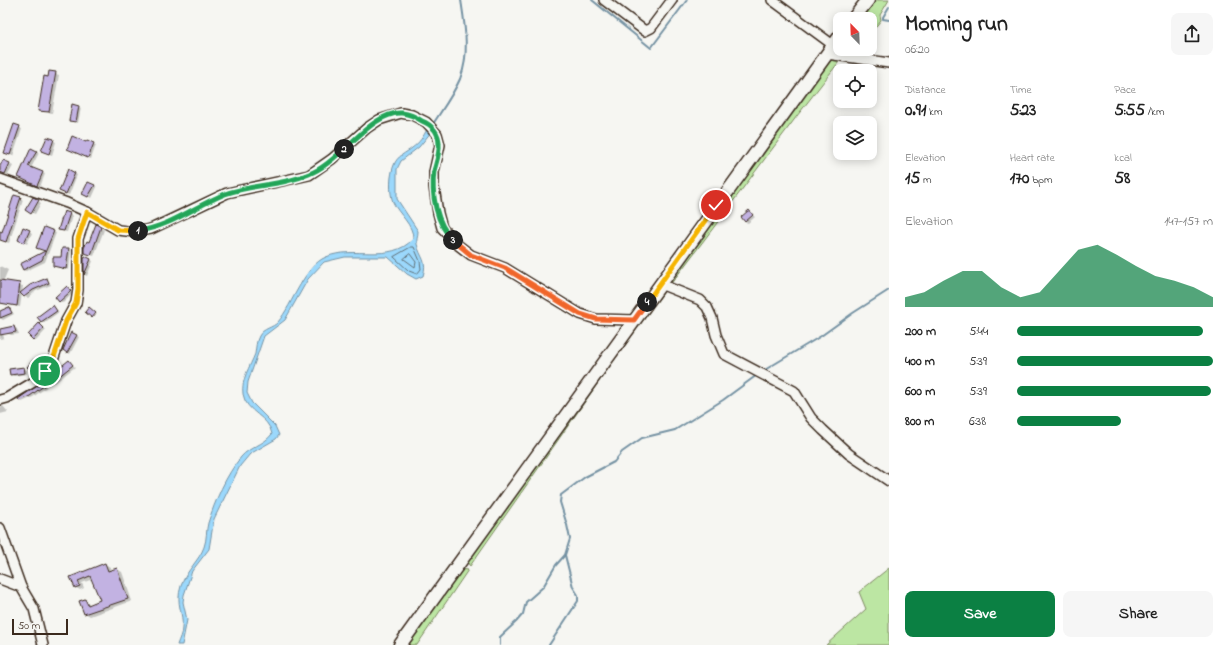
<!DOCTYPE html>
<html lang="en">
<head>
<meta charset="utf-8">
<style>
  body { margin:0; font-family:"Indie Flower",sans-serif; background:#f6f6f6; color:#222; height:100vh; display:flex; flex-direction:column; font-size:15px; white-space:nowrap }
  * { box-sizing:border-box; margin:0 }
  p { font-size:13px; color:#767676 }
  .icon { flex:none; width:22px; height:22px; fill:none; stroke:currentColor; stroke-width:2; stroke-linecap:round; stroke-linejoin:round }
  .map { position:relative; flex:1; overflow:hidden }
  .sheet { display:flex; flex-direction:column; background:#fff; width:340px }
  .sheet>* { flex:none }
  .needle { width:26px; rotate:337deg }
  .fabs { position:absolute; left:833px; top:12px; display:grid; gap:8px }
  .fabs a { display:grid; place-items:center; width:44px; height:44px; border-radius:8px; background:#fff; box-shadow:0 2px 10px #0003; font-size:20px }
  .scale { position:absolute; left:12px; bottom:10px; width:56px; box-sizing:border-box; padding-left:4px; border:2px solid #3b2a1e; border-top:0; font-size:11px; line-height:14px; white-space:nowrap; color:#3b2a1e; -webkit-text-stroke:3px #f6f6f2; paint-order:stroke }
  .pin { position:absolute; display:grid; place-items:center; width:34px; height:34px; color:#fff; margin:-17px; border:2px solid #fff; border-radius:50%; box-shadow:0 1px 4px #0007 }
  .km { position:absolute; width:20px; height:20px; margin:-10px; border-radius:50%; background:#222; color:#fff; font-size:11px; line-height:20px; text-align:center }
  .round { display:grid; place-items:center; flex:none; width:42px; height:42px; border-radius:8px; background:#f6f6f6 }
  .head { display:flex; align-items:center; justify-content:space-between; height:68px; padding:0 16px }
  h1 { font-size:22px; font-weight:800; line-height:30px }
  .metrics { display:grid; grid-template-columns:repeat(3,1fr); gap:6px; height:68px; padding:4px 16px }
  .metrics div { display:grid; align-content:center }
  .metrics b { font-size:17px; font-weight:800 }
  .metrics small { font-size:11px; font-weight:400 }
  .metrics p { font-size:11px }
  .chart { height:112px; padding:8px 16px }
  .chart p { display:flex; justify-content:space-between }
  .chart svg { width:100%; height:72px; margin-top:4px; fill:#0b8043; opacity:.7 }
  .primary-button { display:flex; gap:8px; margin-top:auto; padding:8px 16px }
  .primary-button a { flex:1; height:46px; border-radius:8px; background:#0b8043; color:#fff; font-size:16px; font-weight:800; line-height:46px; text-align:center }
  .primary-button a+a { background:#f6f6f6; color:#222 }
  ul { padding:0 16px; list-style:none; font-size:13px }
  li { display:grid; grid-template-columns:64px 48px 1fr; align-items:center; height:30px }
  li i { height:10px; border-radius:5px; background:#0b8043 }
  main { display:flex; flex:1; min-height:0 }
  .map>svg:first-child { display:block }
  .green { fill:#bce6a3; stroke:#7c8860 }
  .water { fill:#9bd8fc; stroke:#7592a3 }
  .shadow { fill:#0003 }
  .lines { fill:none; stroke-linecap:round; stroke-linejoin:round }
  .shore { stroke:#617077; stroke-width:1 }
  .stream { stroke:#7592a3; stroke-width:2 }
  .building { fill:#c2b2e2; stroke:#3b2a1e }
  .street-casing { stroke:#3b2a1e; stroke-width:12 }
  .secondary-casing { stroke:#3b2a1e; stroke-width:15 }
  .street { stroke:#f6f6f2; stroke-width:9 }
  .secondary { stroke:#f6f6f2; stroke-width:12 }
  .split-1-casing { stroke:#fff; stroke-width:8 }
  .split-2-casing { stroke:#fff; stroke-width:8 }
  .split-3-casing { stroke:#fff; stroke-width:8 }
  .split-4-casing { stroke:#fff; stroke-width:8 }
  .split-5-casing { stroke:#fff; stroke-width:8 }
  .split-1 { stroke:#f5b400; stroke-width:5 }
  .split-2 { stroke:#22a559; stroke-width:5 }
  .split-3 { stroke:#22a559; stroke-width:5 }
  .split-4 { stroke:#f0652b; stroke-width:5 }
  .split-5 { stroke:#f5b400; stroke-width:5 }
</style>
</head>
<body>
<main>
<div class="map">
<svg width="889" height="645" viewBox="0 0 889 645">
  <rect width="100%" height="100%" fill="#f6f6f2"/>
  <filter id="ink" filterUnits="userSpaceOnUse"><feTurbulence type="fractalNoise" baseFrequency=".025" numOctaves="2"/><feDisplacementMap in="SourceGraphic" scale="8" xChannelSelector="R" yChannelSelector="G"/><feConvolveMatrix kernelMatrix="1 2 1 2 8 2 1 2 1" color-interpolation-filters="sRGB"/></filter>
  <g filter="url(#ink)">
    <g class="green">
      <polygon points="877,0 889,0 880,15 881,20 870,34 870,19 862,19"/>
      <path d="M842,58C783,132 728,210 670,285L667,284L831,59Z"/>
      <polygon points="666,289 605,373 470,566 466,561 663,290"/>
      <polygon points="889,568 889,645 826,645 866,609 859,592"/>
      <polygon points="461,569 468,570 417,645 405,645"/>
    </g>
    <path class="water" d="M427,129L432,131L419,147L401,161L397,169V199L418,231C418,236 416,241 417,244C420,258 428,260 423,276L416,279L407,274L388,257H345L324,262L308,279L285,320L264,336L248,382L247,393L252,403L275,426L279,435L276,439L250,454L240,466L214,519L209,549L192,571L184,595L183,602L187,620L182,645H177C179,639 182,634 182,628C184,612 175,605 181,586C187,569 199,561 204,547C207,539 206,530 208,523C215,501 226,475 241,457C249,447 264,445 272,434C269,416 246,413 243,394C241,379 250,367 255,354C256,348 256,341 259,336C263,328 273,328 278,322C293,304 304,266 326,257C354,245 390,264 413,239C414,225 398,214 393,202C389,192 390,174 394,165C397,156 406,153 412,148C419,143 424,136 427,129Z"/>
    <g class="shadow">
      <polygon points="50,72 59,75 52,113 39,110"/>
      <polygon points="78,107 81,108 78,123 70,120"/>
      <polygon points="14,125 22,129 13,156 5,153"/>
      <polygon points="47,138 56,142 52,155 42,151"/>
      <polygon points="87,143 96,145 91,159 76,153"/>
      <polygon points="32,149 39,153 31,168 45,174 40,187 22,178"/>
      <polygon points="4,161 13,166 8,175 0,171"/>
      <polygon points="69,170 77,175 69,195 63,192"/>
      <polygon points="89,183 97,187 92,198 84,193"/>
      <polygon points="20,198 23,200 9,243 0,240 0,233 3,233"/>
      <polygon points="33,198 41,203 35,214 27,210"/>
      <polygon points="749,212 755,217 748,223 745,222"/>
      <polygon points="70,214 72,216 67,232 62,231"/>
      <polygon points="97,226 104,230 94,256 88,254 90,243"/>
      <polygon points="29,231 32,233 27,244 22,241"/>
      <polygon points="53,232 56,233 45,262 26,271 23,270 21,265 46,252 40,249"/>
      <polygon points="68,249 71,251 69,270 54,266"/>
      <polygon points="86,258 93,261 87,276 85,275"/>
      <polygon points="0,266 8,270 3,282 23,286 22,293 47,279 51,285 36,291 28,298 22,293 20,307 0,303"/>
      <polygon points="67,288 73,293 63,303 60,301"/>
      <polygon points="53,307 59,312 44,323 41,321"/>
      <polygon points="9,308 14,314 3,320 0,318 0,312"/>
      <polygon points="42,326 46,330 36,341 33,339"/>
      <polygon points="14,327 17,329 19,334 11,335 8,333"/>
      <polygon points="0,332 3,334 4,338 0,339"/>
      <polygon points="72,333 79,337 70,354 64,350"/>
      <polygon points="69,361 75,367 55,383 52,381"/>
      <polygon points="37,362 41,365 35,372 32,370"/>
      <polygon points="24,368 27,370 27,374 14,376 11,374"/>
      <polygon points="42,383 47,387 33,397 22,402 20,400"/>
      <polygon points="3,406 8,412 0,414 0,407"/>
      <polygon points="105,564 110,567 111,571 117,569 122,572 132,601 90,616 85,613 85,600 91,605 101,601 93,579 82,583 84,588 80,590 75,587 71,577"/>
    </g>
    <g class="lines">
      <g class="shore">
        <polygon points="411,247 414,247 420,261 421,269 417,274 409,271 394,257"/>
        <polygon points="410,254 416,262 415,267 404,259"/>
      </g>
      <g class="stream">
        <polyline points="592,0 651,48 687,0"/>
        <polyline points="889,7 883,17 883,19 889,20"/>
        <path d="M433,124C442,110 453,95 460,79C470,54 465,26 461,0"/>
        <polyline points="763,371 821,336 853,313 889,290"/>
        <polyline points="500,645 500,637 516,622 523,614 526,602 543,587 556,565 565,555"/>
        <polyline points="549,645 578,601 578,595 573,587 565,555 570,539 567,525 560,502 561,495 585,477 614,462 622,452 642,438 675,430 723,400 757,375"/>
      </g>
    </g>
    <g class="building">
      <polygon points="49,71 56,72 49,112 38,111 44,76 48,77"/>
      <polygon points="72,104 79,106 76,122 69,121"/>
      <polygon points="14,124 20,126 10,155 4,153"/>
      <polygon points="72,136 86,142 87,140 94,143 88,158 67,149"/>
      <polygon points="47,137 54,139 49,154 41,151"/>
      <polygon points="31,148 37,151 28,166 43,172 37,186 18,177"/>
      <polygon points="3,160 10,163 5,174 0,172 0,166"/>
      <polygon points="68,169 75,173 66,194 59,191"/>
      <polygon points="88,182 95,185 88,197 82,194"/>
      <polygon points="14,195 21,197 6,242 0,240 0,231 2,232"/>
      <polygon points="33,197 39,200 31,214 25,210"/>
      <polygon points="749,210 753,215 745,222 741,217"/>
      <polygon points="64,211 70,213 64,231 58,230"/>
      <polygon points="96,224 101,227 91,255 84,253 84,248 87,241 89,242"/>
      <polygon points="23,227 30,230 24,243 18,240"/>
      <polygon points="44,227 54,231 42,260 23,270 20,264 45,251 36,248"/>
      <polygon points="62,248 69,248 66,269 53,266 53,257 61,257"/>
      <polygon points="85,256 91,259 84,275 84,259"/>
      <polygon points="47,278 49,283 33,290 24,297 20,293 30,285"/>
      <polygon points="0,280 20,283 17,306 0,303"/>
      <polygon points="67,286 71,291 59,302 55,297"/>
      <polygon points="53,305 57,311 41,322 37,317"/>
      <polygon points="9,307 12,313 0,318 0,311"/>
      <polygon points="89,307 96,313 92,318 85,312"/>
      <polygon points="39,323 44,328 33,340 28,335"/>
      <polygon points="14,326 16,332 0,335 0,329"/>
      <polygon points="71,332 77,335 67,353 63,350"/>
      <polygon points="34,359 39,363 32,371 27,367"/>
      <polygon points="69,360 73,365 52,382 48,377"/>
      <polygon points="24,367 25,373 10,375 9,369"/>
      <polygon points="42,382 45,385 30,396 19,401 18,399"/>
      <polygon points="105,563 108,571 117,568 128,599 84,614 79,601 85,599 88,605 100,600 90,576 78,581 80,586 75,588 70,577"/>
    </g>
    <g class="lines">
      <defs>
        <g id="street">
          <polyline points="604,0 645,31 651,28 672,0"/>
          <polyline points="772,0 833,45"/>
          <polyline points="827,54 889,63"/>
          <polyline points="0,179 67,203 87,212 118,230 135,232 151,229 227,193 309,175 332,159 367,128 379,120 401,113 412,115 426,122 437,134 440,145 434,172 434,187 438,213 442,228 458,245 471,255 505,268 580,314 596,319 634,320"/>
          <polyline points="660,284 700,300 707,307 712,318 716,335 724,354 794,391 811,418 823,430 849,454 889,481"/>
          <polyline points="0,400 7,398 32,383 45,371 53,360 66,321 76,303 78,290 78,239 87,212"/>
          <polyline points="0,528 21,587 34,609 43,645"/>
          <polyline points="0,579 21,587"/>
        </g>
        <g id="secondary">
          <polyline points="853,19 868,0"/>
          <polyline points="400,645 840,36"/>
        </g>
      </defs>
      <use href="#street" class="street-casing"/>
      <use href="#secondary" class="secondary-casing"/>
      <use href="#street" class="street"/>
      <use href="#secondary" class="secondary"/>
    </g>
  </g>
  <g class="lines" filter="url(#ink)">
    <defs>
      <polyline id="split-1" points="45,371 53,360 66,321 76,303 78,290 78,239 87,212 118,230 138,231"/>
      <path id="split-2" d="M138,231C170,227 195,206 225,194C252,184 282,186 309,174C322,169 333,159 344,149"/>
      <path id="split-3" d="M344,149C358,137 381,111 402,113C409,114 416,117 422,121C432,125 439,133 439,144C440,153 436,163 434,171C431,194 436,224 453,240"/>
      <polyline id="split-4" points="453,240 471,255 505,268 580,314 596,319 634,320 647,302"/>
      <polyline id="split-5" points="647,302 716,205"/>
    </defs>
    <use href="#split-1" class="split-1-casing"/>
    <use href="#split-2" class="split-2-casing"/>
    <use href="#split-3" class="split-3-casing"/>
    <use href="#split-4" class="split-4-casing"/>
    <use href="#split-5" class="split-5-casing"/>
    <use href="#split-1" class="split-1"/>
    <use href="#split-2" class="split-2"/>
    <use href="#split-3" class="split-3"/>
    <use href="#split-4" class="split-4"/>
    <use href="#split-5" class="split-5"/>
  </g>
</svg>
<div class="fabs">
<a><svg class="needle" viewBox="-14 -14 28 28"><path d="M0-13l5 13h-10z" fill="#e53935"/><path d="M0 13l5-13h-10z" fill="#767676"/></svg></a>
<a><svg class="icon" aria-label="locate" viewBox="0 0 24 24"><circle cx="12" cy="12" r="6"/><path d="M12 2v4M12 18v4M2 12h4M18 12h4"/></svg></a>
<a><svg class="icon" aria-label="layers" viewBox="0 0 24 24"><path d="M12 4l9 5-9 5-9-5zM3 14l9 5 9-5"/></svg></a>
</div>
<div class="scale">50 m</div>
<div class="pin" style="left:45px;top:371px;background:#1e9e55"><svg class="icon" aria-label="arrive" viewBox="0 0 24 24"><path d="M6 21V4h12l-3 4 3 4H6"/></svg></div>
<div class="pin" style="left:716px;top:205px;background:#d93025"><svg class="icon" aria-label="check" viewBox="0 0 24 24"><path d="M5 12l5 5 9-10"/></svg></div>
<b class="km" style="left:138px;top:231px">1</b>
<b class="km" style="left:344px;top:149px">2</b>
<b class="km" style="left:453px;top:240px">3</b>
<b class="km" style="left:647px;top:302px">4</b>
</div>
<section class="sheet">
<div class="head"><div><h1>Morning run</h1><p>06:20</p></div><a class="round"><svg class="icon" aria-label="share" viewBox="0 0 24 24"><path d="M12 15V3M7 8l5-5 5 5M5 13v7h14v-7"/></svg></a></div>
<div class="metrics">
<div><p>Distance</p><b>0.91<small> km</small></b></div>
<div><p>Time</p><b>5:23</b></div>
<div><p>Pace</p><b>5:55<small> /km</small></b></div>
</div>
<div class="metrics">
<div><p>Elevation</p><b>15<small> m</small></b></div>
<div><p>Heart rate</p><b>170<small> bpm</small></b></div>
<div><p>kcal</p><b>58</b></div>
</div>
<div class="chart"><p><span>Elevation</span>147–157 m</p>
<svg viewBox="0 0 160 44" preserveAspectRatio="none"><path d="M0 44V38L10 35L20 28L30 22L40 22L50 32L60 38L70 35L80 22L90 9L100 6L110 12L120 19L130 25L140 28L150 32L160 38V44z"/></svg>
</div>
<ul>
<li><b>200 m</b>5:44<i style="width:95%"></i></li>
<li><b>400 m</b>5:39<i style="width:100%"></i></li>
<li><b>600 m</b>5:39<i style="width:99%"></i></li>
<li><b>800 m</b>6:38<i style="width:53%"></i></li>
</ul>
<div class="primary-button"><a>Save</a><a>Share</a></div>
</section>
</main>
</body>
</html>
